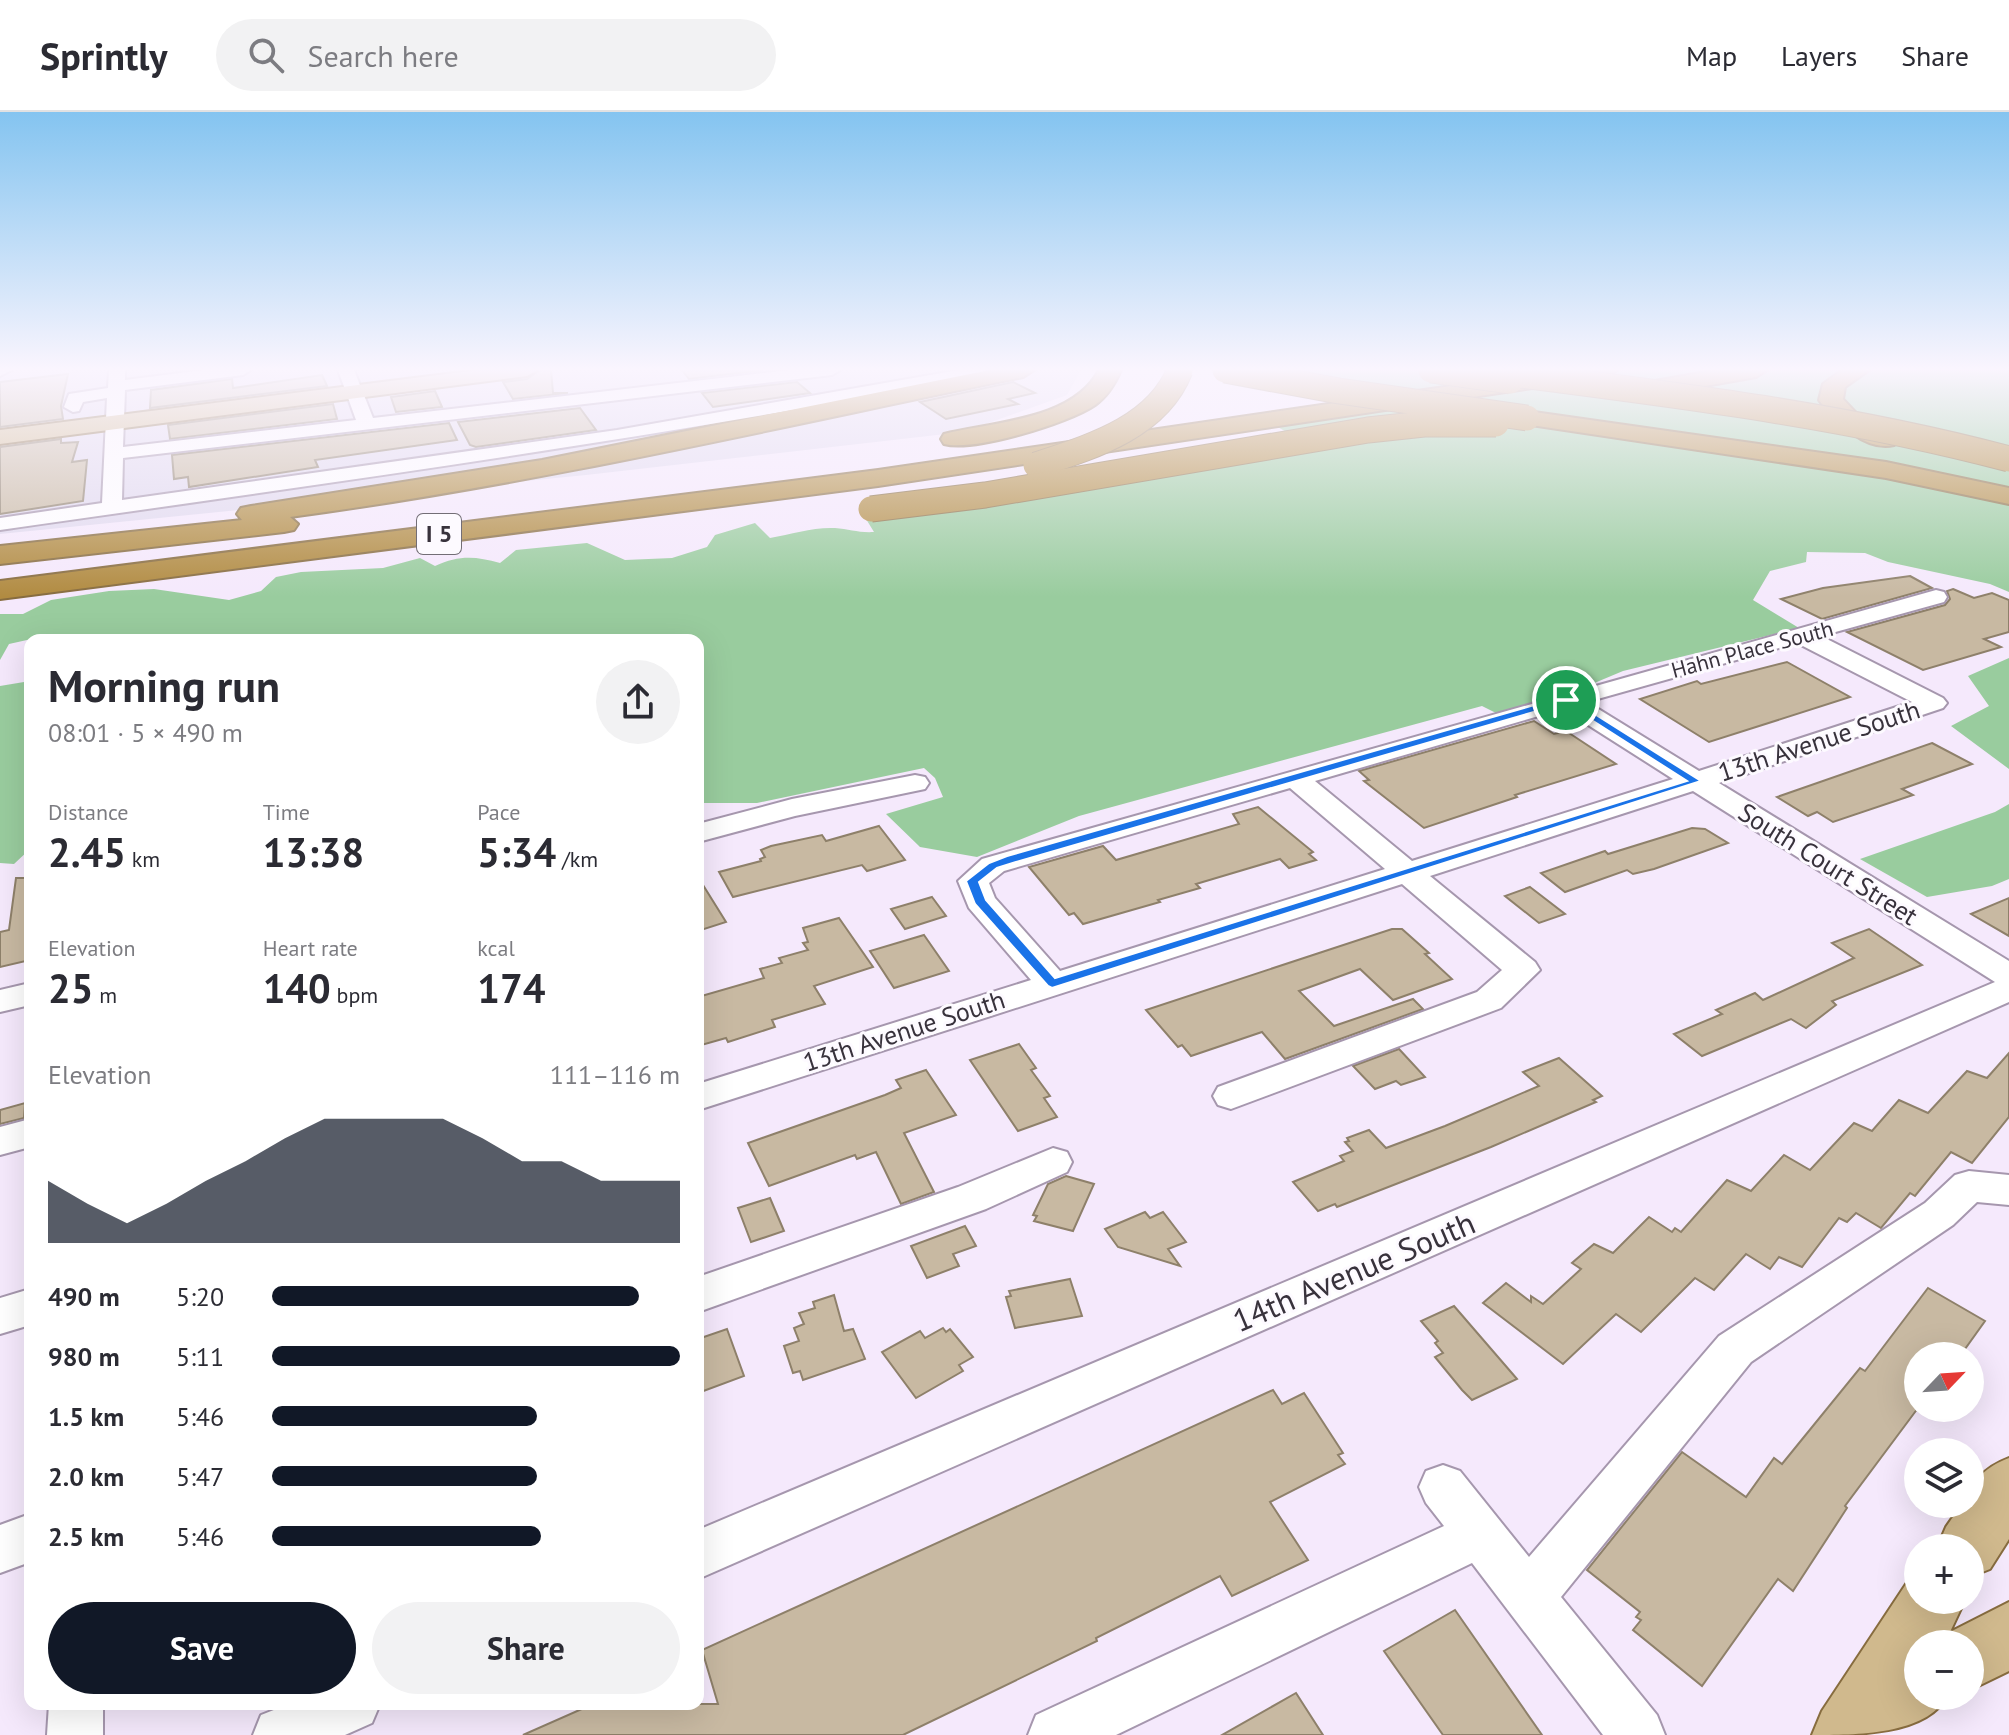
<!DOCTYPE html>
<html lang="en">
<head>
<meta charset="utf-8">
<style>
  body { margin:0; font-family:"PT Sans",sans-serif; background:#f2f2f3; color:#2b2b33; height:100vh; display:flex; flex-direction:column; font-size:30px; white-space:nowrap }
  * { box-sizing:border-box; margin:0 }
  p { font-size:26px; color:#7c7c81 }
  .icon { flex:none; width:44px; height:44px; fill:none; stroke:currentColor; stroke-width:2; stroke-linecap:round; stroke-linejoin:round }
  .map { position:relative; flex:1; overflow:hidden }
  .drawer { position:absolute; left:24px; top:522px; width:680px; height:1076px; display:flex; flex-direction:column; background:#fff; border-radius:16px; box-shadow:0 8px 32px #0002 }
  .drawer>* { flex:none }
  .needle { width:52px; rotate:65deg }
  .fabs { position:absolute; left:1904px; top:1230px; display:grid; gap:16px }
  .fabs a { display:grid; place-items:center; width:80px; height:80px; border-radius:50%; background:#fff; box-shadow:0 8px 32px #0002; font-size:40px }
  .pin { position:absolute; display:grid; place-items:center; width:68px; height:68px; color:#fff; margin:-34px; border:4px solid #fff; border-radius:50%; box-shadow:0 2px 8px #0007 }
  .round { display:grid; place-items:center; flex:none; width:84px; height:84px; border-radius:42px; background:#f2f2f3 }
  .overview { display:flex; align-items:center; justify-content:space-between; height:136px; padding:0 24px }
  h1 { font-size:44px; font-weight:700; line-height:60px }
  .stats { display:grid; grid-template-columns:repeat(3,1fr); gap:12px; height:136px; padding:8px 24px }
  .stats div { display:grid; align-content:center }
  .stats b { font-size:40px; font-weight:700 }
  .stats small { font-size:22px; font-weight:400 }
  .stats p { font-size:22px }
  .chart { height:224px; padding:16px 24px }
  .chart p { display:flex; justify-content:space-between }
  .chart svg { width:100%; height:144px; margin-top:8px; fill:#111827; opacity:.7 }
  .action { display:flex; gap:16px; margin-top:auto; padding:16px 24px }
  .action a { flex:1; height:92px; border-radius:48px; background:#111827; color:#fff; font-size:32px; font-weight:700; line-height:92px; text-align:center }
  .action a+a { background:#f2f2f3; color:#2b2b33 }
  ul { padding:0 24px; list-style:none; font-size:26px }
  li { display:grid; grid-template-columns:128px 96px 1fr; align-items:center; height:60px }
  li i { height:20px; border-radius:10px; background:#111827 }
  header { display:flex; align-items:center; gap:48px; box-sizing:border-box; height:112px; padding:0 40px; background:#fff; border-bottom:2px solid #e1e1e2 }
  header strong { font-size:38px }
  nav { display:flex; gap:44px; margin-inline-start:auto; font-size:28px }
  .search { width:560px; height:72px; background:#f2f2f3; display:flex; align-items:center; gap:20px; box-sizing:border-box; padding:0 28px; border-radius:44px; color:#7c7c81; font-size:30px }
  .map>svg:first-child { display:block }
  .industrial { fill:#e0d9ee }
  .green { fill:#99cc9e }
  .building { fill:#c8b9a2; stroke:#8e806a; stroke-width:2 }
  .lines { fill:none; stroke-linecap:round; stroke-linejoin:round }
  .minor-casing { stroke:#a697ae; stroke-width:4 }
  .major-casing { stroke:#876c3f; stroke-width:4 }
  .highway-casing { stroke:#876c3f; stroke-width:4 }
  .minor { fill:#fff; fill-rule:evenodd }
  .major { fill:#d0b98d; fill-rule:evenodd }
  .highway { fill:#b18b41; fill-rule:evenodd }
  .highway-bridge-casing { stroke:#876c3f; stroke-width:27; stroke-linecap:butt }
  .highway-bridge { stroke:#b18b41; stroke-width:25 }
  .route { fill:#1a73e8; stroke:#fff; stroke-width:2; fill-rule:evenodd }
  .labels { text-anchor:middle; stroke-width:6; stroke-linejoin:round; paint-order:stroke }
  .far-street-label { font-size:22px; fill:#38323c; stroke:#fdfaff }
  .shield { fill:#fdfaff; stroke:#736e76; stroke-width:2 }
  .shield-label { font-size:24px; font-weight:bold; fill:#38323c }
  .street-label { font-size:26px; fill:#38323c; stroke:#fdfaff }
  .near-street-label { font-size:32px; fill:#38323c; stroke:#fdfaff }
</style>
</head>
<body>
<header>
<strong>Sprintly</strong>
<div class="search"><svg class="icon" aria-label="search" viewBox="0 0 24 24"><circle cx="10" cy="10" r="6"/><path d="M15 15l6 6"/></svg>Search here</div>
<nav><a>Map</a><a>Layers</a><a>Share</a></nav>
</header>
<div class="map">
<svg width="2009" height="1623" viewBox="0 0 2009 1623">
  <rect width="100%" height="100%" fill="#f5e9fc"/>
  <polygon class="industrial" points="0,258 1081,258 1067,283 963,320 586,363 0,422"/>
  <g class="green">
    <path d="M1234,258H2009V480L1990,472L1888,450L1865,441L1807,440L1806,450L1770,459L1753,488L1799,516L1623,559L1561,585L1500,603L1482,594L1079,704L977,745L920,735L886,702L943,685L935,666L924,656L757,691H698V528H76L45,524L9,532L0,548V502H23L51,488L109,479L154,477L229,488L261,479L276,465L301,460L383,456L420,446L435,454C459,443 475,444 500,451L516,438L587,431L625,448L672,446L707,435L715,423L755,411L770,426C792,422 813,415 835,416C849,417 859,421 874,420L866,407L1308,332L1267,309L1347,297L1296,270Z"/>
    <polygon points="2009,546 2009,657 1951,614 1989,594 1968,564"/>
    <polygon points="30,569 30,737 14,752 0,751 0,574"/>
    <polygon points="2009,692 2009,767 1992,774 1927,785 1860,747 1995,700"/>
  </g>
  <g class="building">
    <polygon points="540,258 551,258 553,281 568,281 513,287 503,270 527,267"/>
    <polygon points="682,258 763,258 689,267"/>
    <polygon points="68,262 61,294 63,307 0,315 0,270"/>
    <polygon points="322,263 327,274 150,296 151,278 232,267 233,276"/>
    <polygon points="797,270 810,281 713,295 702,281"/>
    <polygon points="1013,270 1035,281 1008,287 1018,292 946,307 920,290"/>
    <polygon points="435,279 442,295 396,300 391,285"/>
    <polygon points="333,292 337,307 170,327 168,313"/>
    <polygon points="580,296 596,318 476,335 470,333 458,310"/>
    <polygon points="449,311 457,328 315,348 318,355 189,375 188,365 174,367 172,343"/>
    <polygon points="61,327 61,331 78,330 72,350 87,348 83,389 0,402 0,335"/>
    <polygon points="1910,464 1932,476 1822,507 1781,487 1823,476"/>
    <polygon points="1953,477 1974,486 1992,481 2009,488 2009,520 1984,527 2001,535 1923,558 1847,520 1945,493 1950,487 1947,479"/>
    <polygon points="1787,550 1850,585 1709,630 1640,587 1697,569 1701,572"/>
    <polygon points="1534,609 1554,622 1566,619 1616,652 1515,683 1517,685 1424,716 1364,669 1369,668 1359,659"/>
    <polygon points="1932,631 1972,652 1902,677 1913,683 1833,710 1817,700 1808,704 1777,685"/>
    <polygon points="1258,695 1313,740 1309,742 1316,748 1289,756 1280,747 1196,772 1200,776 1158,788 1160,790 1083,812 1074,801 1069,803 1029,755 1103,734 1116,748 1239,712 1233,702"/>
    <polygon points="879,714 905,748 867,759 862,753 733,785 719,760 761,749 760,747 765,745 761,738 771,734 822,723 826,729"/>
    <polygon points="1692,716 1705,717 1728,731 1654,757 1633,762 1627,758 1565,780 1541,761 1605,739 1608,742"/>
    <polygon points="698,765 726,810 698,819"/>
    <polygon points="16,766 30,766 30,848 0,855 0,820 9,818"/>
    <polygon points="1530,775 1565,802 1539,811 1505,784"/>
    <polygon points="932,785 946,804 905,817 891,797"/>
    <polygon points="2009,786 2009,824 1971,802"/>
    <polygon points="839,806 873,855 814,874 825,892 772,908 775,915 728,930 726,926 698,934 698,885 764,866 760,857 782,851 779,846 808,838 803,831 808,830 803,816"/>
    <polygon points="1392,817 1402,817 1429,841 1425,842 1452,867 1393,888 1360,857 1299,879 1334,914 1413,887 1423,897 1285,947 1262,920 1191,944 1182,933 1178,935 1146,898"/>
    <polygon points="1869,817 1922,853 1832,889 1836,893 1806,916 1791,907 1702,944 1674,922 1722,902 1716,898 1755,881 1763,888 1854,846 1832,831"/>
    <polygon points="924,823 949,859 894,876 870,839"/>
    <polygon points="1019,932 1036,956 1031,958 1050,984 1044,986 1057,1005 1018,1019 970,948"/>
    <polygon points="1399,937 1425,965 1401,973 1396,969 1375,977 1353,954"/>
    <polygon points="2009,941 2009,1005 1972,1051 1951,1040 1915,1084 1910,1081 1881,1116 1856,1101 1847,1110 1839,1106 1802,1155 1779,1145 1770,1157 1746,1142 1714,1178 1695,1166 1641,1220 1616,1202 1563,1252 1483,1191 1506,1171 1531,1190 1531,1184 1543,1192 1581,1157 1572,1151 1594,1132 1613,1141 1649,1105 1672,1120 1675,1116 1681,1120 1727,1068 1751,1079 1784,1043 1810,1058 1854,1011 1872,1019 1899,988 1928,1001 1967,959 1987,966"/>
    <polygon points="1559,946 1602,984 1593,988 1596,990 1491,1035 1337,1095 1335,1092 1318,1099 1293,1070 1344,1049 1340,1044 1353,1039 1345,1030 1349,1029 1347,1026 1369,1018 1386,1036 1445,1014 1539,974 1523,960"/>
    <polygon points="926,958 956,1003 904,1021 934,1080 901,1092 876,1040 857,1047 855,1043 769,1074 748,1031 885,983 901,976 896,968"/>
    <polygon points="25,991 24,1006 0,1012 0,998"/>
    <polygon points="1066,1064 1094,1072 1073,1119 1034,1109 1037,1104 1033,1103 1048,1072"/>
    <polygon points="770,1086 784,1119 751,1130 738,1096"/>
    <polygon points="1145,1100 1150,1106 1163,1100 1186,1130 1168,1137 1180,1154 1118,1135 1105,1117"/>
    <polygon points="965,1114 976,1134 953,1142 959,1154 927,1166 911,1134"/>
    <polygon points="1070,1167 1082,1204 1015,1216 1006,1185 1011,1184 1009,1179"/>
    <polygon points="1928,1176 1985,1209 1960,1244 1918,1244 1918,1296 1845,1394 1847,1396 1793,1479 1778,1467 1702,1574 1633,1518 1641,1508 1636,1505 1640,1500 1587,1458 1682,1340 1746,1385 1774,1346 1782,1352 1860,1256 1865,1259"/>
    <polygon points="834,1183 844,1219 853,1217 865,1247 803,1268 800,1259 793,1261 784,1234 799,1229 794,1216 804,1212 799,1201 815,1196 813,1190"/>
    <polygon points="1454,1194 1517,1267 1472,1288 1462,1278 1435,1245 1443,1241 1435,1231 1438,1229 1421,1209"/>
    <polygon points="943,1216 946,1220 950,1217 973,1245 959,1253 963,1259 916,1286 882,1240 920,1219 925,1226"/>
    <polygon points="727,1217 744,1264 698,1281 698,1227"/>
    <polygon points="1273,1278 1282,1292 1304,1281 1343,1341 1338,1343 1345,1352 1270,1390 1308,1448 1232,1484 1220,1464 1096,1526 1097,1529 903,1623 523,1623 593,1592 718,1592 702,1538"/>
    <polygon points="1455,1498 1542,1623 1443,1623 1384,1539"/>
    <polygon points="1296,1581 1323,1623 1222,1623"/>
  </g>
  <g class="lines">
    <defs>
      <g id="minor">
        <polygon points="0,258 12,258 0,264"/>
        <path d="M109,258H125V268L204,258H251L243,263L125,278L123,335L356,308L338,258H354L373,306L790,258H840L832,263L123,346L122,388L617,318L959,258H993L985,263C658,326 329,371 0,418V406L102,391L107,286L83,290L79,299L73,300L64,295L69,282L108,276Z"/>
        <path d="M1936,478L1944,480L1947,485L1944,490L1821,524L1943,586L1947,591L1943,596L1719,671L2009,849V890L698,1467V1418L1995,870L1693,679L1430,764L1535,850L1540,858L1501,896L1231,997L1218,993L1213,984L1218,975L1477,880L1502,858L1402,772L698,998V972L1031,868L969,796L958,769L982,747ZM1797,531L1912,590L1699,659L1587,590ZM1563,597L1673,667L1412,749L1315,669ZM1290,676L1385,757L1060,859L995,786L989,771L1004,759Z"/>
        <polygon points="915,663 925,665 929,671 925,677 795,704 698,730 698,712 792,687"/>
        <polygon points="30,871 30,893 0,900 0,878"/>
        <polygon points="30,1007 30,1035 0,1043 0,1015"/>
        <polygon points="1053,1036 1067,1040 1072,1050 1067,1060 986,1097 698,1200 698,1165 958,1075"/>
        <polygon points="1969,1059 2009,1063 2009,1093 1977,1090 1953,1113 1751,1250 1561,1485 1657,1603 1665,1623 1603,1623 1472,1451 1116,1623 1028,1623 1036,1603 1444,1414 1426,1391 1419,1375 1426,1359 1443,1353 1460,1359 1529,1445 1719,1224 1925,1091 1955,1063"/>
        <polygon points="30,1177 30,1213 0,1222 0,1186"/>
        <polygon points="30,1402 30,1450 0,1461 0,1413"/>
        <polygon points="49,1592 103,1592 103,1623 47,1623"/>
        <polygon points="289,1592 380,1592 372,1611 345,1623 253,1623 261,1603"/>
      </g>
      <g id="major">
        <polygon points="478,258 537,258 527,264 0,332 0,318"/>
        <path d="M2009,1346V1427L1990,1457L1970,1465V1436H1937L1946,1415L1962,1392H1970C1970,1367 1988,1354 2009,1346Z"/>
        <path d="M1918,1462V1488H1965L1950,1520L2009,1490V1559L1970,1578V1532H1918V1584H1947C1927,1623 1855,1623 1812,1623L1822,1599L1910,1466Z"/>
      </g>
      <g id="highway">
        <path d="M990,258H1034L1023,265C779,315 537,372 290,405L298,412L294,418L284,420L0,452V434L242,408L237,402L241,396L251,394L542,348Z"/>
        <path d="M1099,258H1121C1115,272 1108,284 1095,293C1069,311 974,340 944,332L941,327L944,322C992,310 1074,308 1099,258Z"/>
        <polygon points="1560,258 1617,258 1606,265 878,374 0,487 0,469 878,358"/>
        <polygon points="1717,258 1767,258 1756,265 1626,288 1618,286 1614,281 1618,276 1626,274"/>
        <path d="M1842,258H1869L1845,275L1843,287L1858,303L1894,323L1898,328L1894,333C1866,340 1834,309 1819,288L1823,272Z"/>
        <polygon points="1527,299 1886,350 2009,376 2009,392 1886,366 1518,311 1515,306 1518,301"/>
      </g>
    </defs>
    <use href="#minor" class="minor-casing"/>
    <use href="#major" class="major-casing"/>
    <use href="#highway" class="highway-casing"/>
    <use href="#minor" class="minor"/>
    <use href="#major" class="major"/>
    <use href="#highway" class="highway"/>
    <defs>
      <g id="highway-bridge">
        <polyline points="1225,258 1339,279 1527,306"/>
        <polyline points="1431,258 1510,269"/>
        <path d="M1482,258C1659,281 1836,301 2009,347"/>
        <path d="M1036,353C1091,335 1157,316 1180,258"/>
        <polyline points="871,397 985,383 1368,318 1424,312 1496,312"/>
      </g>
    </defs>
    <use href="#highway-bridge" class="highway-bridge-casing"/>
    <use href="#highway-bridge" class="highway-bridge"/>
  </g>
  <linearGradient id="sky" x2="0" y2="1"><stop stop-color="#84c4f0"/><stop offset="0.53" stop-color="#faf5fe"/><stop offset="1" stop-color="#faf5fe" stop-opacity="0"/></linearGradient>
  <rect width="2009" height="485" fill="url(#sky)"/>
  <path class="route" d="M1566,584L1701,669L1052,876L1048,874L975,792L966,769L989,751L1007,744ZM1565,591L1687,669L1055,866L986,788L979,770L997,756L1016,750Z"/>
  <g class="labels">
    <g class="far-street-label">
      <text transform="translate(1752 537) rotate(-15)" y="8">Hahn Place South</text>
    </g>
    <rect class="shield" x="417" y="402" width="44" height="40" rx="6"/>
    <g class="shield-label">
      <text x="439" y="430">I 5</text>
    </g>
    <g class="street-label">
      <text transform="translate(1819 629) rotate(-18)" y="9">13th Avenue South</text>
      <text transform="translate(1828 752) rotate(32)" y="9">South Court Street</text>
      <text transform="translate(904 919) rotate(-18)" y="9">13th Avenue South</text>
    </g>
    <g class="near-street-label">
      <text transform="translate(1354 1160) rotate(-23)" y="11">14th Avenue South</text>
    </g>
  </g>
</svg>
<div class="fabs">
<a><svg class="needle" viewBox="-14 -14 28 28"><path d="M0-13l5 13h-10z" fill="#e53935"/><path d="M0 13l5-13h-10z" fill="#7c7c81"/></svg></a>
<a><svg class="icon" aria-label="layers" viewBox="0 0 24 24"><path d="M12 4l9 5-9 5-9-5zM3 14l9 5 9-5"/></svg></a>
<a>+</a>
<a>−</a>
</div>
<div class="pin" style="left:1566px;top:588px;background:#1e9e55"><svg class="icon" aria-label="arrive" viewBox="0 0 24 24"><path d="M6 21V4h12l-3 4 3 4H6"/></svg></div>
<section class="drawer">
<div class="overview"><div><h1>Morning run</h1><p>08:01 · 5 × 490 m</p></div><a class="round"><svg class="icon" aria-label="share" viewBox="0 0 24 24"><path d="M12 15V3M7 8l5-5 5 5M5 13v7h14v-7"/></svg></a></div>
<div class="stats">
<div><p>Distance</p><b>2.45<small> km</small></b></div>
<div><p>Time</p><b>13:38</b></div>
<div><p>Pace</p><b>5:34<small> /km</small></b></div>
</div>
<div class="stats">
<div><p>Elevation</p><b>25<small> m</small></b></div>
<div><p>Heart rate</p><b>140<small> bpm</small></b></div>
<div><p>kcal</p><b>174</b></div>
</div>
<div class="chart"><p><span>Elevation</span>111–116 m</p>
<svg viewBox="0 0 160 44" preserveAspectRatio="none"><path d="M0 44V25L10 32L20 38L30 32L40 25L50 19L60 12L70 6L80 6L90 6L100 6L110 12L120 19L130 19L140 25L150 25L160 25V44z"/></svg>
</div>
<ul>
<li><b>490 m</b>5:20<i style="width:90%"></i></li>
<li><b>980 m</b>5:11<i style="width:100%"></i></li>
<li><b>1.5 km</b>5:46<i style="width:65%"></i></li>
<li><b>2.0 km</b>5:47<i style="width:65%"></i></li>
<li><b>2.5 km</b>5:46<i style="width:66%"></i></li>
</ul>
<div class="action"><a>Save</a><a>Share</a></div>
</section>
</div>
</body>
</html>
